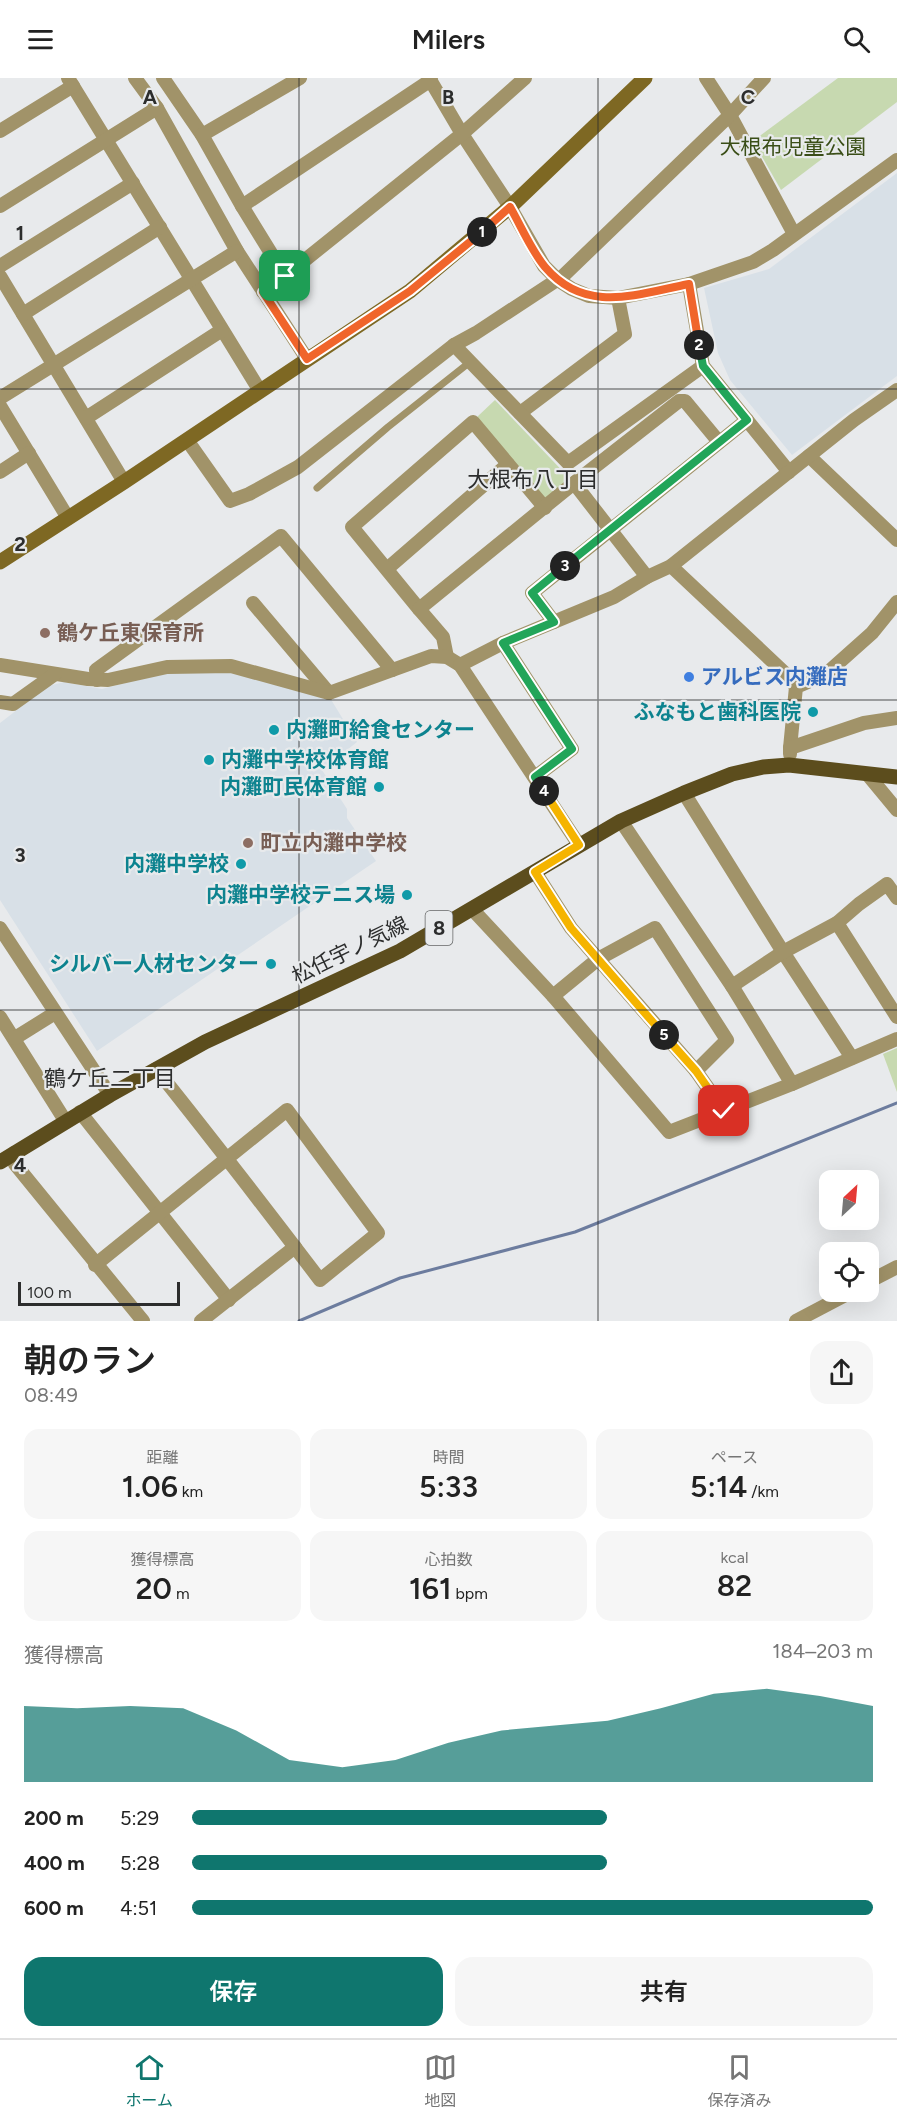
<!DOCTYPE html>
<html lang="ja">
<head>
<meta charset="utf-8">
<style>
  body { margin:0; font-family:Figtree,"Noto Sans JP",sans-serif; background:#f6f6f6; color:#222; height:100vh; display:flex; flex-direction:column; font-size:22px; white-space:nowrap }
  * { box-sizing:border-box; margin:0 }
  p { font-size:20px; color:#767676 }
  .icon { flex:none; width:33px; height:33px; fill:none; stroke:currentColor; stroke-width:2; stroke-linecap:round; stroke-linejoin:round }
  .map { position:relative; height:1243px; overflow:hidden }
  .side { display:flex; flex-direction:column; background:#fff; flex:1 }
  .side>* { flex:none }
  .needle { width:39px; rotate:26deg }
  .buttons { position:absolute; left:819px; top:1092px; display:grid; gap:12px }
  .buttons a { display:grid; place-items:center; width:60px; height:60px; border-radius:12px; background:#fff; box-shadow:0 6px 24px #0002; font-size:30px }
  .scale { position:absolute; left:18px; bottom:15px; width:162px; box-sizing:border-box; padding-left:6px; border:3px solid #2c2d2d; border-top:0; font-size:16px; line-height:21px; white-space:nowrap; color:#2c2d2d; -webkit-text-stroke:4px #e8eaec; paint-order:stroke }
  .pin { position:absolute; display:grid; place-items:center; width:51px; height:51px; color:#fff; margin:-26px; border-radius:12px; box-shadow:0 3px 9px #0006 }
  .km { position:absolute; width:30px; height:30px; margin:-15px; border-radius:50%; background:#222; color:#fff; font-size:16px; line-height:30px; text-align:center }
  .round { display:grid; place-items:center; flex:none; width:63px; height:63px; border-radius:18px; background:#f6f6f6 }
  .summary { display:flex; align-items:center; justify-content:space-between; height:102px; padding:0 24px }
  h1 { font-size:33px; font-weight:600; line-height:45px }
  .stats { display:grid; grid-template-columns:repeat(3,1fr); gap:9px; height:102px; padding:6px 24px }
  .stats div { display:grid; align-content:center; border-radius:15px; background:#f6f6f6; text-align:center }
  .stats b { font-size:30px; font-weight:600 }
  .stats small { font-size:16px; font-weight:400 }
  .stats p { font-size:16px }
  .chart { height:168px; padding:12px 24px }
  .chart p { display:flex; justify-content:space-between }
  .chart svg { width:100%; height:108px; margin-top:6px; fill:#0f766e; opacity:.7 }
  .primary-button { display:flex; gap:12px; margin-top:auto; padding:12px 24px }
  .primary-button a { flex:1; height:69px; border-radius:18px; background:#0f766e; color:#fff; font-size:24px; font-weight:600; line-height:69px; text-align:center }
  .primary-button a+a { background:#f6f6f6; color:#222 }
  ul { padding:0 24px; list-style:none; font-size:20px }
  li { display:grid; grid-template-columns:96px 72px 1fr; align-items:center; height:45px }
  li i { height:15px; border-radius:8px; background:#0f766e }
  header { display:flex; justify-content:space-between; align-items:center; height:78px; padding:0 24px; background:#fff; font-size:27px; font-weight:600 }
  .dock { display:flex; justify-content:space-around; align-items:center; height:84px; border-top:2px solid #e0e0e0; background:#fff; font-size:16px; color:#767676 }
  .dock a { display:grid; justify-items:center; gap:3px }
  .dock .current { color:#0f766e }
  .map>svg:first-child { display:block }
  .built { fill:#d8e0e7 }
  .green { fill:#c7d9b0 }
  .lines { fill:none; stroke-linecap:round; stroke-linejoin:round }
  .stream { stroke:#6c7c9e; stroke-width:3 }
  .lane { stroke:#a19369; stroke-width:7 }
  .street { stroke:#a19369; stroke-width:14 }
  .secondary { stroke:#7e6823; stroke-width:15 }
  .primary { stroke:#5c4d1d; stroke-width:15 }
  .split-1-casing { stroke:#fff; stroke-width:12 }
  .split-2-casing { stroke:#fff; stroke-width:12 }
  .split-3-casing { stroke:#fff; stroke-width:12 }
  .split-4-casing { stroke:#fff; stroke-width:12 }
  .split-5-casing { stroke:#fff; stroke-width:12 }
  .split-6-casing { stroke:#fff; stroke-width:12 }
  .split-1 { stroke:#f0652b; stroke-width:8 }
  .split-2 { stroke:#f0652b; stroke-width:8 }
  .split-3 { stroke:#22a559; stroke-width:8 }
  .split-4 { stroke:#22a559; stroke-width:8 }
  .split-5 { stroke:#f5b400; stroke-width:8 }
  .split-6 { stroke:#f5b400; stroke-width:8 }
  .grid { fill:none; stroke:#2c2d2d; stroke-width:1.5; stroke-opacity:0.55 }
  .education-dot { fill:#8d6e63; stroke:#e8eaec; stroke-width:2 }
  .shop-dot { fill:#3f7fe0; stroke:#e8eaec; stroke-width:2 }
  .culture-dot { fill:#0f9aa8; stroke:#e8eaec; stroke-width:2 }
  .labels { text-anchor:middle; stroke-width:4.5; stroke-linejoin:round; paint-order:stroke }
  .shield { fill:#e8eaec; stroke:#646666; stroke-width:1.5 }
  .shield-label { font-size:20px; font-weight:bold; fill:#2c2d2d }
  .park-label { font-size:21px; fill:#3a4e17; stroke:#e8eaec }
  .education-label { font-size:21px; font-weight:bold; fill:#785e54; stroke:#e8eaec; text-anchor:start }
  .shop-label { font-size:21px; font-weight:bold; fill:#366cbe; stroke:#e8eaec; text-anchor:start }
  .culture-label { font-size:21px; font-weight:bold; fill:#0d838f; stroke:#e8eaec; text-anchor:end }
  .street-label { font-size:21px; fill:#2c2d2d; stroke:#e8eaec }
  .neighbourhood-label { font-size:22px; fill:#2c2d2d; stroke:#e8eaec }
  .grid-label { font-size:20px; text-anchor:middle; font-weight:bold; fill:#2c2d2d; stroke:#e8eaec; stroke-width:4.5; stroke-linejoin:round; paint-order:stroke }
</style>
</head>
<body>
<header><svg class="icon" aria-label="menu" viewBox="0 0 24 24"><path d="M4 6h16M4 12h16M4 18h16"/></svg>Milers<svg class="icon" aria-label="search" viewBox="0 0 24 24"><circle cx="10" cy="10" r="6"/><path d="M15 15l6 6"/></svg></header>
<div class="map">
<svg width="897" height="1243" viewBox="0 0 897 1243">
  <rect width="100%" height="100%" fill="#e8eaec"/>
  <g class="built">
    <polygon points="897,95 897,298 792,377 730,302 718,275 704,210 769,191"/>
    <polygon points="233,589 327,615 357,664 322,692 347,731 347,740 376,783 97,973 0,822 0,645 48,608 64,604 102,611 171,593"/>
  </g>
  <g class="green">
    <polygon points="838,0 897,0 897,24 781,112 753,63"/>
    <polygon points="495,322 572,403 545,424 477,339"/>
    <polygon points="897,970 897,1014 883,976"/>
  </g>
  <g class="lines">
    <polyline class="stream" points="299,1243 400,1200 575,1154 897,1025"/>
    <polyline class="lane" points="317,410 388,349 470,284"/>
    <g class="street">
      <polyline points="68,0 260,313"/>
      <polyline points="135,0 157,30 237,173 307,281"/>
      <polyline points="163,0 202,57 242,128 285,198 263,214"/>
      <polyline points="429,0 462,56 510,129 544,188 558,202 572,211 589,218 618,220 689,206 753,184 773,172 897,82"/>
      <polyline points="706,0 730,37 794,156"/>
      <polyline points="0,53 73,8"/>
      <polyline points="202,57 300,0"/>
      <polyline points="0,128 157,30"/>
      <polyline points="242,128 431,2"/>
      <polyline points="0,188 133,105"/>
      <polyline points="0,198 124,404"/>
      <polyline points="285,198 462,56 525,0"/>
      <polyline points="689,206 703,288 789,394"/>
      <polyline points="23,236 160,149"/>
      <polyline points="454,267 476,255 563,198 730,37 764,0"/>
      <polyline points="0,320 237,173"/>
      <polyline points="0,328 68,440"/>
      <polyline points="520,335 625,256 618,220"/>
      <polyline points="86,340 222,252"/>
      <polyline points="187,362 230,423 249,416 298,389 454,267 568,385 703,288"/>
      <polyline points="809,378 897,462"/>
      <polyline points="0,394 29,375"/>
      <polyline points="671,488 788,598 796,609"/>
      <polyline points="388,490 508,386"/>
      <polyline points="647,499 574,405 679,323 685,323 719,364"/>
      <polyline points="253,525 329,615"/>
      <polyline points="419,531 352,449 473,344 545,430"/>
      <polyline points="554,544 532,515 747,342"/>
      <polyline points="503,565 572,671 535,699"/>
      <polyline points="447,579 443,559 419,531 574,405"/>
      <polyline points="0,587 88,601 108,602 167,589 231,588 329,615 431,578 447,579 460,587 579,767"/>
      <polyline points="460,587 503,565 614,519 647,499 671,488 854,342 897,312"/>
      <polyline points="97,602 96,592 281,458 392,592"/>
      <polyline points="0,624 13,626 55,596"/>
      <polyline points="790,670 796,609 826,596 872,555 897,524"/>
      <polyline points="790,676 790,670 864,645 897,640"/>
      <polyline points="868,697 897,732"/>
      <polyline points="684,715 783,874 852,980"/>
      <polyline points="621,743 732,908 792,1006 897,961"/>
      <polyline points="535,794 571,850 696,993 724,1033"/>
      <polyline points="472,831 553,918 669,1054 792,1006"/>
      <polyline points="837,845 897,939"/>
      <polyline points="0,850 110,1017"/>
      <polyline points="732,908 783,874 837,845 859,826 887,806 897,820"/>
      <polyline points="553,918 598,881 655,850 727,962 696,993"/>
      <polyline points="0,939 66,1044"/>
      <polyline points="15,960 55,935"/>
      <polyline points="80,1034 229,1222"/>
      <polyline points="14,1075 15,1086 143,1243"/>
      <path d="M95,1187L287,1032L378,1155L320,1202C266,1131 212,1061 156,991"/>
      <polyline points="868,1204 897,1189"/>
      <polyline points="201,1243 295,1169"/>
      <polyline points="796,1243 851,1214"/>
    </g>
    <polyline class="secondary" points="0,484 124,404 410,213 510,129 645,0"/>
    <polyline class="primary" points="0,1084 110,1017 205,964 400,873 621,743 684,715 732,696 763,689 789,687 897,699"/>
  </g>
  <g class="lines">
    <defs>
      <polyline id="split-1" points="285,198 263,214 307,281 410,213 482,154"/>
      <path id="split-2" d="M482,154L510,129C521,148 531,172 545,189C586,237 637,216 689,206L699,267"/>
      <polyline id="split-3" points="565,488 747,342 703,288 699,267"/>
      <polyline id="split-4" points="544,713 535,699 572,671 503,565 554,544 532,515 565,488"/>
      <polyline id="split-5" points="544,713 579,767 535,794 571,850 664,957"/>
      <polyline id="split-6" points="664,957 696,993 724,1033"/>
    </defs>
    <use href="#split-1" class="split-1-casing"/>
    <use href="#split-2" class="split-2-casing"/>
    <use href="#split-3" class="split-3-casing"/>
    <use href="#split-4" class="split-4-casing"/>
    <use href="#split-5" class="split-5-casing"/>
    <use href="#split-6" class="split-6-casing"/>
    <use href="#split-1" class="split-1"/>
    <use href="#split-2" class="split-2"/>
    <use href="#split-3" class="split-3"/>
    <use href="#split-4" class="split-4"/>
    <use href="#split-5" class="split-5"/>
    <use href="#split-6" class="split-6"/>
  </g>
  <path class="grid" d="M299,0V1243M598,0V1243M0,311H897M0,622H897M0,932H897"/>
  <g class="education-dot">
    <circle cx="45" cy="555" r="6"/>
    <circle cx="248" cy="765" r="6"/>
  </g>
  <circle class="shop-dot" cx="689" cy="599" r="6"/>
  <g class="culture-dot">
    <circle cx="813" cy="634" r="6"/>
    <circle cx="274" cy="652" r="6"/>
    <circle cx="209" cy="682" r="6"/>
    <circle cx="379" cy="709" r="6"/>
    <circle cx="241" cy="786" r="6"/>
    <circle cx="407" cy="817" r="6"/>
    <circle cx="271" cy="886" r="6"/>
  </g>
  <g class="labels">
    <rect class="shield" x="425.5" y="833" width="27" height="34" rx="4.5"/>
    <g class="shield-label">
      <text x="439" y="857">8</text>
    </g>
    <g class="park-label">
      <text x="793" y="76">大根布児童公園</text>
    </g>
    <g class="education-label">
      <text x="57" y="562">鶴ケ丘東保育所</text>
      <text x="260" y="772">町立内灘中学校</text>
    </g>
    <g class="shop-label">
      <text x="701" y="606">アルビス内灘店</text>
    </g>
    <g class="culture-label">
      <text x="801" y="641">ふなもと歯科医院</text>
      <text x="286" y="659" text-anchor="start">内灘町給食センター</text>
      <text x="221" y="689" text-anchor="start">内灘中学校体育館</text>
      <text x="367" y="716">内灘町民体育館</text>
      <text x="229" y="793">内灘中学校</text>
      <text x="395" y="824">内灘中学校テニス場</text>
      <text x="259" y="893">シルバー人材センター</text>
    </g>
    <g class="street-label">
      <text transform="translate(350 872) rotate(-26)" y="7">松任宇ノ気線</text>
    </g>
    <g class="neighbourhood-label">
      <text x="533" y="409">大根布八丁目</text>
      <text x="110" y="1008">鶴ケ丘二丁目</text>
    </g>
  </g>
  <g class="grid-label">
    <text x="150" y="26">A</text>
    <text x="448" y="26">B</text>
    <text x="748" y="26">C</text>
    <text x="20" y="162">1</text>
    <text x="20" y="473">2</text>
    <text x="20" y="784">3</text>
    <text x="20" y="1094">4</text>
  </g>
</svg>
<div class="buttons">
<a><svg class="needle" viewBox="-14 -14 28 28"><path d="M0-13l5 13h-10z" fill="#e53935"/><path d="M0 13l5-13h-10z" fill="#767676"/></svg></a>
<a><svg class="icon" aria-label="locate" viewBox="0 0 24 24"><circle cx="12" cy="12" r="6"/><path d="M12 2v4M12 18v4M2 12h4M18 12h4"/></svg></a>
</div>
<div class="scale">100 m</div>
<div class="pin" style="left:285px;top:198px;background:#1e9e55"><svg class="icon" aria-label="arrive" viewBox="0 0 24 24"><path d="M6 21V4h12l-3 4 3 4H6"/></svg></div>
<div class="pin" style="left:724px;top:1033px;background:#d93025"><svg class="icon" aria-label="check" viewBox="0 0 24 24"><path d="M5 12l5 5 9-10"/></svg></div>
<b class="km" style="left:482px;top:154px">1</b>
<b class="km" style="left:699px;top:267px">2</b>
<b class="km" style="left:565px;top:488px">3</b>
<b class="km" style="left:544px;top:713px">4</b>
<b class="km" style="left:664px;top:957px">5</b>
</div>
<section class="side">
<div class="summary"><div><h1>朝のラン</h1><p>08:49</p></div><a class="round"><svg class="icon" aria-label="share" viewBox="0 0 24 24"><path d="M12 15V3M7 8l5-5 5 5M5 13v7h14v-7"/></svg></a></div>
<div class="stats">
<div><p>距離</p><b>1.06<small> km</small></b></div>
<div><p>時間</p><b>5:33</b></div>
<div><p>ペース</p><b>5:14<small> /km</small></b></div>
</div>
<div class="stats">
<div><p>獲得標高</p><b>20<small> m</small></b></div>
<div><p>心拍数</p><b>161<small> bpm</small></b></div>
<div><p>kcal</p><b>82</b></div>
</div>
<div class="chart"><p><span>獲得標高</span>184–203 m</p>
<svg viewBox="0 0 160 44" preserveAspectRatio="none"><path d="M0 44V13L10 14L20 13L30 14L40 23L50 35L60 38L70 35L80 28L90 23L100 21L110 19L120 14L130 8L140 6L150 9L160 13V44z"/></svg>
</div>
<ul>
<li><b>200 m</b>5:29<i style="width:61%"></i></li>
<li><b>400 m</b>5:28<i style="width:61%"></i></li>
<li><b>600 m</b>4:51<i style="width:100%"></i></li>
</ul>
<div class="primary-button"><a>保存</a><a>共有</a></div>
</section>
<nav class="dock">
<a class="current"><svg class="icon" aria-label="home" viewBox="0 0 24 24"><path d="M3 11l9-7 9 7M6 9v11h12V9"/></svg>ホーム</a>
<a><svg class="icon" aria-label="map" viewBox="0 0 24 24"><path d="M3 6l6-2 6 2 6-2v14l-6 2-6-2-6 2zM9 4v14M15 6v14"/></svg>地図</a>
<a><svg class="icon" aria-label="saved" viewBox="0 0 24 24"><path d="M7 4h10v16l-5-4-5 4z"/></svg>保存済み</a>
</nav>
</body>
</html>
